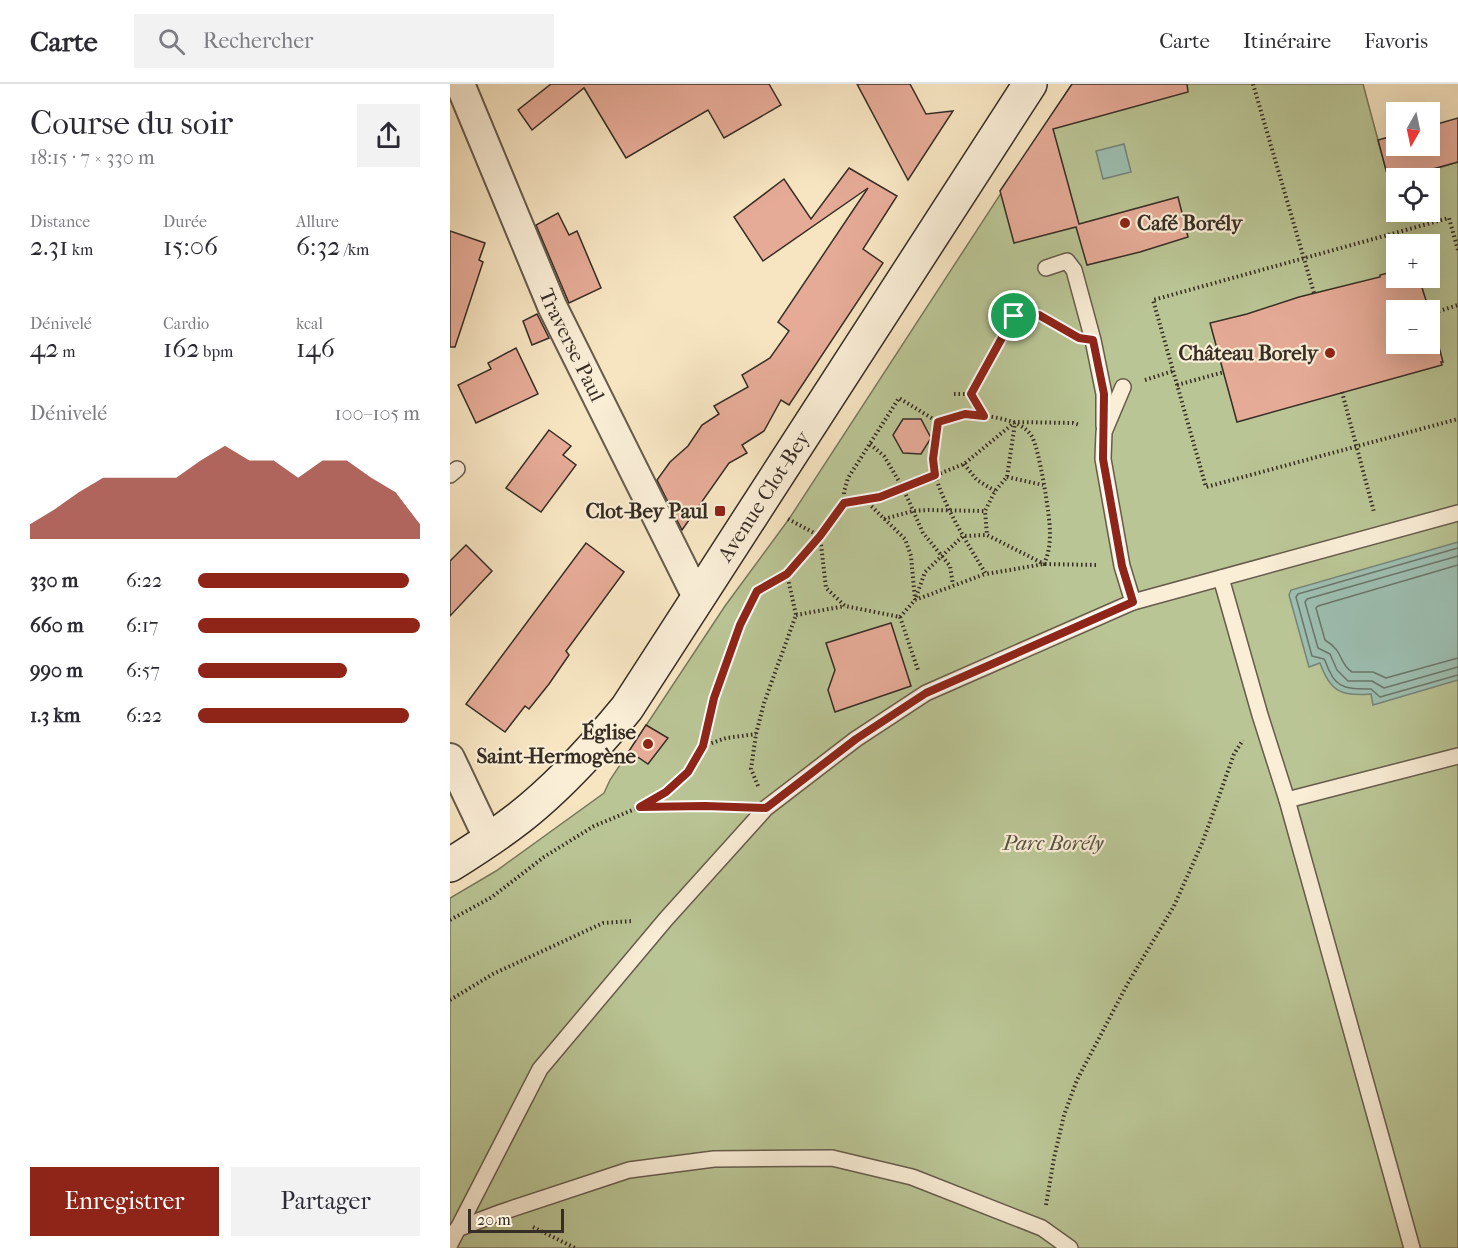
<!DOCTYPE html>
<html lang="fr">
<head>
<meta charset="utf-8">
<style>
  body { margin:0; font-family:"IM FELL French Canon",serif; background:#f2f2f3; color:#2b2b33; height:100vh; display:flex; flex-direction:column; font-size:22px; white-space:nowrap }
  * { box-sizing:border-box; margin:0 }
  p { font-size:20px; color:#7c7c81 }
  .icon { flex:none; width:33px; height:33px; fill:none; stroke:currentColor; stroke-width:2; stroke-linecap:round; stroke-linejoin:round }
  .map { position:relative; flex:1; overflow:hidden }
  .details { display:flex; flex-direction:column; background:#fff; width:450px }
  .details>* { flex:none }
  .needle { width:39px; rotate:189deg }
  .tools { position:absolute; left:936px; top:18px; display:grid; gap:12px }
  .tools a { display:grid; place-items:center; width:54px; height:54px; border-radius:0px; background:#fff; box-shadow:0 6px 24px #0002; font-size:30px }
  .scale { position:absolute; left:18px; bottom:15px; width:96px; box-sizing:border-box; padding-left:6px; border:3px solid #362d24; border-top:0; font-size:16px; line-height:21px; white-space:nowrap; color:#362d24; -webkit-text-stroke:4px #faeed7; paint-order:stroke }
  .pin { position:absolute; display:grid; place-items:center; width:51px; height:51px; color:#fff; margin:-26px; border:3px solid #fff; border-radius:50%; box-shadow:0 2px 6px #0007 }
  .round { display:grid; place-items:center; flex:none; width:63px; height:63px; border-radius:0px; background:#f2f2f3 }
  .head { display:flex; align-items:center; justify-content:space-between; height:102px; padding:0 30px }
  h1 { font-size:33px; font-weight:600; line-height:45px }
  .metrics { display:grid; grid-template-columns:repeat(3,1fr); gap:9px; height:102px; padding:6px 30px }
  .metrics div { display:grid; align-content:center }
  .metrics b { font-size:26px; font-weight:600 }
  .metrics small { font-size:16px; font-weight:400 }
  .metrics p { font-size:16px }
  .chart { height:168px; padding:12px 30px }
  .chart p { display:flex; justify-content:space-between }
  .chart svg { width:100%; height:108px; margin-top:6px; fill:#8f2418; opacity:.7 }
  .action { display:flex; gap:12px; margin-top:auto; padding:12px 30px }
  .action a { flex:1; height:69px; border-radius:0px; background:#8f2418; color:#fff; font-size:24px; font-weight:600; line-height:69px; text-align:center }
  .action a+a { background:#f2f2f3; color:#2b2b33 }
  ul { padding:0 30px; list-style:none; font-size:20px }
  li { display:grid; grid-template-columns:96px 72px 1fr; align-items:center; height:45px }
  li i { height:15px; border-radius:8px; background:#8f2418 }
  header { display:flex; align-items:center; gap:36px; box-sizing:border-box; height:84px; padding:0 30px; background:#fff; border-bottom:2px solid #e1e1e2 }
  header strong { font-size:28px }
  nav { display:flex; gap:33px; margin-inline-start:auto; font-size:21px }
  .search { width:420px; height:54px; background:#f2f2f3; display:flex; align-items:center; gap:15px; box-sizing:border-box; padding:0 21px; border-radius:0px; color:#7c7c81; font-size:22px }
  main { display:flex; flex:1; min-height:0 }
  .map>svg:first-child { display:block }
  .green { fill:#bac595; stroke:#78795c; stroke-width:1.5; fill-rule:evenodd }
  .water { fill:#9dbfb2; stroke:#748579; stroke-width:1.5 }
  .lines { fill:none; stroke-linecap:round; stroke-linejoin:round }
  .shore { stroke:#6a766b; stroke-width:1.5 }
  .building { fill:#e6ab97; stroke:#362d24; stroke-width:1.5 }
  .lane-casing { stroke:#665b4c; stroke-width:18 }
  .street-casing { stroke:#665b4c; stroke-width:32 }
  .secondary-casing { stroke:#362d24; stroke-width:36 }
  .path { stroke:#362d24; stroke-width:4; stroke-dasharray:1.5 3; stroke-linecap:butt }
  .lane { stroke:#faeed7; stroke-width:15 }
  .street { stroke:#faeed7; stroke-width:28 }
  .secondary { stroke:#faeed7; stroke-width:33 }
  .route-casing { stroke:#fff; stroke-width:12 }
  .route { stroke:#8f2418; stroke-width:8 }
  .poi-dot { fill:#8f2418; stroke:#faeed7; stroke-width:2 }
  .labels { text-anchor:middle; stroke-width:4.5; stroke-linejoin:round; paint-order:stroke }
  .poi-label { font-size:21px; font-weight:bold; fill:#362d24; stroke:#faeed7; text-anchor:end }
  .street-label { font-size:21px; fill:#362d24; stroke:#faeed7 }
  .park-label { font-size:21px; font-style:italic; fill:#575340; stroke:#faeed7 }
</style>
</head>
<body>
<header>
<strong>Carte</strong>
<div class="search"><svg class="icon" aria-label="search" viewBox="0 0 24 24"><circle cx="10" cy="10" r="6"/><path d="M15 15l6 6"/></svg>Rechercher</div>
<nav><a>Carte</a><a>Itinéraire</a><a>Favoris</a></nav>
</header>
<main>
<section class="details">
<div class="head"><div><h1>Course du soir</h1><p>18:15 · 7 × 330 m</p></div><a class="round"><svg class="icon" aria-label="share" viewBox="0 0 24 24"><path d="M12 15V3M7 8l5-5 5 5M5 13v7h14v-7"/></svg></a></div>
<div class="metrics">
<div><p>Distance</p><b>2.31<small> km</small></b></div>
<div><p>Durée</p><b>15:06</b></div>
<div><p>Allure</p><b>6:32<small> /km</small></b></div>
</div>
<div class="metrics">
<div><p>Dénivelé</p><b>42<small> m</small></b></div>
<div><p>Cardio</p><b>162<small> bpm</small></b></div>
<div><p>kcal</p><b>146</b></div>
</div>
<div class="chart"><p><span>Dénivelé</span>100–105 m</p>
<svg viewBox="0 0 160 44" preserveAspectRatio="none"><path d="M0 44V38L10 32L20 25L30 19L40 19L50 19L60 19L70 12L80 6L90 12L100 12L110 19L120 12L130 12L140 19L150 25L160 38V44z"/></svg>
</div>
<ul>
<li><b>330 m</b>6:22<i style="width:95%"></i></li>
<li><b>660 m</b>6:17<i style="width:100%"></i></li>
<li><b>990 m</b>6:57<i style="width:67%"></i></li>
<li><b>1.3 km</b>6:22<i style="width:95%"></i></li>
</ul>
<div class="action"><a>Enregistrer</a><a>Partager</a></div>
</section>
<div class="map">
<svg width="1008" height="1164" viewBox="0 0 1008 1164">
  <rect width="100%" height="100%" fill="#f7e5c2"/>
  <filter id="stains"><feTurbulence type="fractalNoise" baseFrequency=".00333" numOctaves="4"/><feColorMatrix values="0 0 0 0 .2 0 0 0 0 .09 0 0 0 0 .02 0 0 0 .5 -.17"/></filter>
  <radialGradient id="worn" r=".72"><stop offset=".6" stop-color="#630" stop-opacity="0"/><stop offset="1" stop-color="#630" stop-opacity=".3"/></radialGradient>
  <path class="green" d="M622,0H913L939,97L946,95V128H980V94H948L975,87L976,88L1008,78V1164H0V814L46,787L154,709L160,696L275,522L339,435ZM946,160H980V194H946ZM946,226H980V260H946Z"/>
  <g class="water">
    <polygon points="674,60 681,88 653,95 646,67"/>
    <path d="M1008,458V596L923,621L921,610C891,613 880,607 870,579L859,583L839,511L841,506Z"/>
  </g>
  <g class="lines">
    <g class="shore">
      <path d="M1008,464L848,510L846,513L862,572L874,575C877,579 877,584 880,588C888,607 905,605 921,605L930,613L1008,591"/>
      <polyline points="1008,472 857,515 855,518 868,564 880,570 887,586 898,597 922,597 934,604 1008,583"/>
      <path d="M1008,481L868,522L866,524L875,556C895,568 888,579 902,588H923L936,594L1008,574"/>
    </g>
  </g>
  <g class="building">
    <polygon points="101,0 319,0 331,21 274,54 258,26 176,74 134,4 82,46 68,26"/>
    <polygon points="407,0 460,0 476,30 503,27 458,96"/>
    <polygon points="622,0 737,0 738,8 603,45 629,140 728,113 738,153 690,168 637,181 626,143 564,159 550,107"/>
    <polygon points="1008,34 1008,78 939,97 928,56 946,51 946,62 980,62 980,42"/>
    <polygon points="399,84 447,112 413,165 433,179 339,321 331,316 314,347 292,361 297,369 279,379 232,446 207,396 220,378 238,362 252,341 269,330 264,322 298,303 292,291 320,274 339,247 328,238 418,104 313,177 284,133 334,95 361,135"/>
    <polygon points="108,129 119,151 127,147 151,204 119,219 86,141"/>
    <polygon points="0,147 35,159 29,176 33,178 5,263 0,263"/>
    <polygon points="946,187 946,194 969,194 979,226 946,226 946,260 980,260 980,229 993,278 991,278 992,281 787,338 760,239 797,230 849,213 930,193 930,191"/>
    <polygon points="87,230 99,254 82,261 73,237"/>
    <polygon points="66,264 88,310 26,339 8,301 41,285 38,279"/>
    <polygon points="453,335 471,335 481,354 471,370 453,369 443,351"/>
    <polygon points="99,346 121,362 113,371 126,381 91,428 56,404"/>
    <polygon points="136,459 174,488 116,567 119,571 99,600 79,625 75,622 55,648 16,620"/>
    <polygon points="16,461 42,487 0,532 0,477"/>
    <polygon points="441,539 461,602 385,628 378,606 385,586 376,559"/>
    <polygon points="196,641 218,654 198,680 179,667"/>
  </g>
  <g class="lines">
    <defs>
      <g id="lane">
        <polyline points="596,184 617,177 624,186 643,256 654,310 654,342"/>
        <polyline points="673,303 654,348 653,375 672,482 683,518"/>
        <polyline points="0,391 7,385"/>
        <polyline points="771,494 810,631 837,716 962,1164"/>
        <polyline points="837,716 1008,672"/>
        <polyline points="7,1145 52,1128 179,1086 264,1075 382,1074 462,1093 592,1144 620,1164"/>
        <polyline points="0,1160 90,985 216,835 316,724 406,655 476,609 683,518 1008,429"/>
      </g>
      <g id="street">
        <path id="s1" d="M10,0L102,222L247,513"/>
        <polyline points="0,674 39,756"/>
      </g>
      <g id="secondary">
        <path id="s2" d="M0,781C24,766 47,751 69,734C110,702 145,663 177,624L580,0"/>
      </g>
    </defs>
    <use href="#lane" class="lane-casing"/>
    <use href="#street" class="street-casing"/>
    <use href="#secondary" class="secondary-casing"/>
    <g class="path">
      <polyline points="803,0 864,209"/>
      <polyline points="1008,166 999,134 703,216 756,403 1008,335"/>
      <polyline points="980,230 1008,221"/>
      <polyline points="695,296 723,287"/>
      <polyline points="727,301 774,288"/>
      <polyline points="892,308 924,428"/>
      <path d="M504,310H521L534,331C550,335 570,336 581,351C589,362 600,432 600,448C600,459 599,469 594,480L537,451L535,427L545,407L557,393L565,339"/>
      <polyline points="521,310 564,232 589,231 615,246"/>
      <path d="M488,338C487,350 483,363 483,375C482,404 520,464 536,490L594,480L648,481"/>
      <polyline points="420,360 434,372 453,404 473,449 500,482 503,501"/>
      <polyline points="514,380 527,396 545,407"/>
      <polyline points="557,393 593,401"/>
      <polyline points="415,416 455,455 461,472 465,516"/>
      <polyline points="394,419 394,408 398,394 449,314 488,338 515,330 533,331"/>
      <polyline points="338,435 370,452 376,504 395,522 450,533"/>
      <polyline points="434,435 463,427 478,426 535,427"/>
      <polyline points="466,513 475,488 513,452 537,451"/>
      <polyline points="346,531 395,522"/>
      <polyline points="450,533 465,516 535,490"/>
      <polyline points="450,533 468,586"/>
      <polyline points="253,662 276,654 306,650"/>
      <polyline points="308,702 301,685 306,650 314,619 346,531 337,490"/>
      <polyline points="190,723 216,708 238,688 253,662 264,614 290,541 307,507 337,490 370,452 394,419 430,413 514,380 565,338 623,339 630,341"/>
      <polyline points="0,836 42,813 94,773 144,742 190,723 285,723"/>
      <polyline points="0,916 43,890 153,839 182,837"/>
      <polyline points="596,1121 604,1074 614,1031 627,996 678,899 724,822 753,757 784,670 793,656"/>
      <polyline points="83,1143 125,1164"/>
    </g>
    <use href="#lane" class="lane"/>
    <use href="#street" class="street"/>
    <use href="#secondary" class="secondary"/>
  </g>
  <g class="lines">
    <defs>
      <polygon id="route" points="589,231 629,254 643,256 654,310 653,375 672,482 683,518 476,609 406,655 316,724 255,722 190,723 216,708 238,688 253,662 264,614 290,541 307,507 337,490 370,452 394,419 430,413 485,391 483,375 488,338 515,330 534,332 521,310 564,232"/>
    </defs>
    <use href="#route" class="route-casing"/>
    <use href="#route" class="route"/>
  </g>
  <g class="poi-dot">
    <circle cx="675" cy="139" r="6"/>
    <circle cx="880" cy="269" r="6"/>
    <rect x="264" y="421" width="12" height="12" rx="3"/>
    <circle cx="198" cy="660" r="6"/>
  </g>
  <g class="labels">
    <g class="poi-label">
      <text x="687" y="146" text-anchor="start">Café Borély</text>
      <text x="868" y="276">Château Borely</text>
      <text x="258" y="434">Clot-Bey Paul</text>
      <text x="186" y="655">Église<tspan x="186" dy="24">Saint-Hermogène</tspan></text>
    </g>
    <g class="street-label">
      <text dy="7" stroke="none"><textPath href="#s1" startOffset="284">Traverse Paul</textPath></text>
      <text dy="7" stroke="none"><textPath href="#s2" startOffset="490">Avenue Clot-Bey</textPath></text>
    </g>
    <g class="park-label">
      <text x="603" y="766">Parc Borély</text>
    </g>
  </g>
  <rect width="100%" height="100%" filter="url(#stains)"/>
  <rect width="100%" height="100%" fill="url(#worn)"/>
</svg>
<div class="tools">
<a><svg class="needle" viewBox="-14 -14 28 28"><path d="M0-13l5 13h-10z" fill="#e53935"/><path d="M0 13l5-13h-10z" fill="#7c7c81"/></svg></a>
<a><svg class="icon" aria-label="locate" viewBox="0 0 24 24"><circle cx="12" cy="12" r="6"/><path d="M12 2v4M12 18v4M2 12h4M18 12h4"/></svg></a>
<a>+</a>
<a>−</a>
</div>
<div class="scale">20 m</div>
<div class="pin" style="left:564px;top:232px;background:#1e9e55"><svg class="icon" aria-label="arrive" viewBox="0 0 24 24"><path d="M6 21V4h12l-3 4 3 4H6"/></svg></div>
</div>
</main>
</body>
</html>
